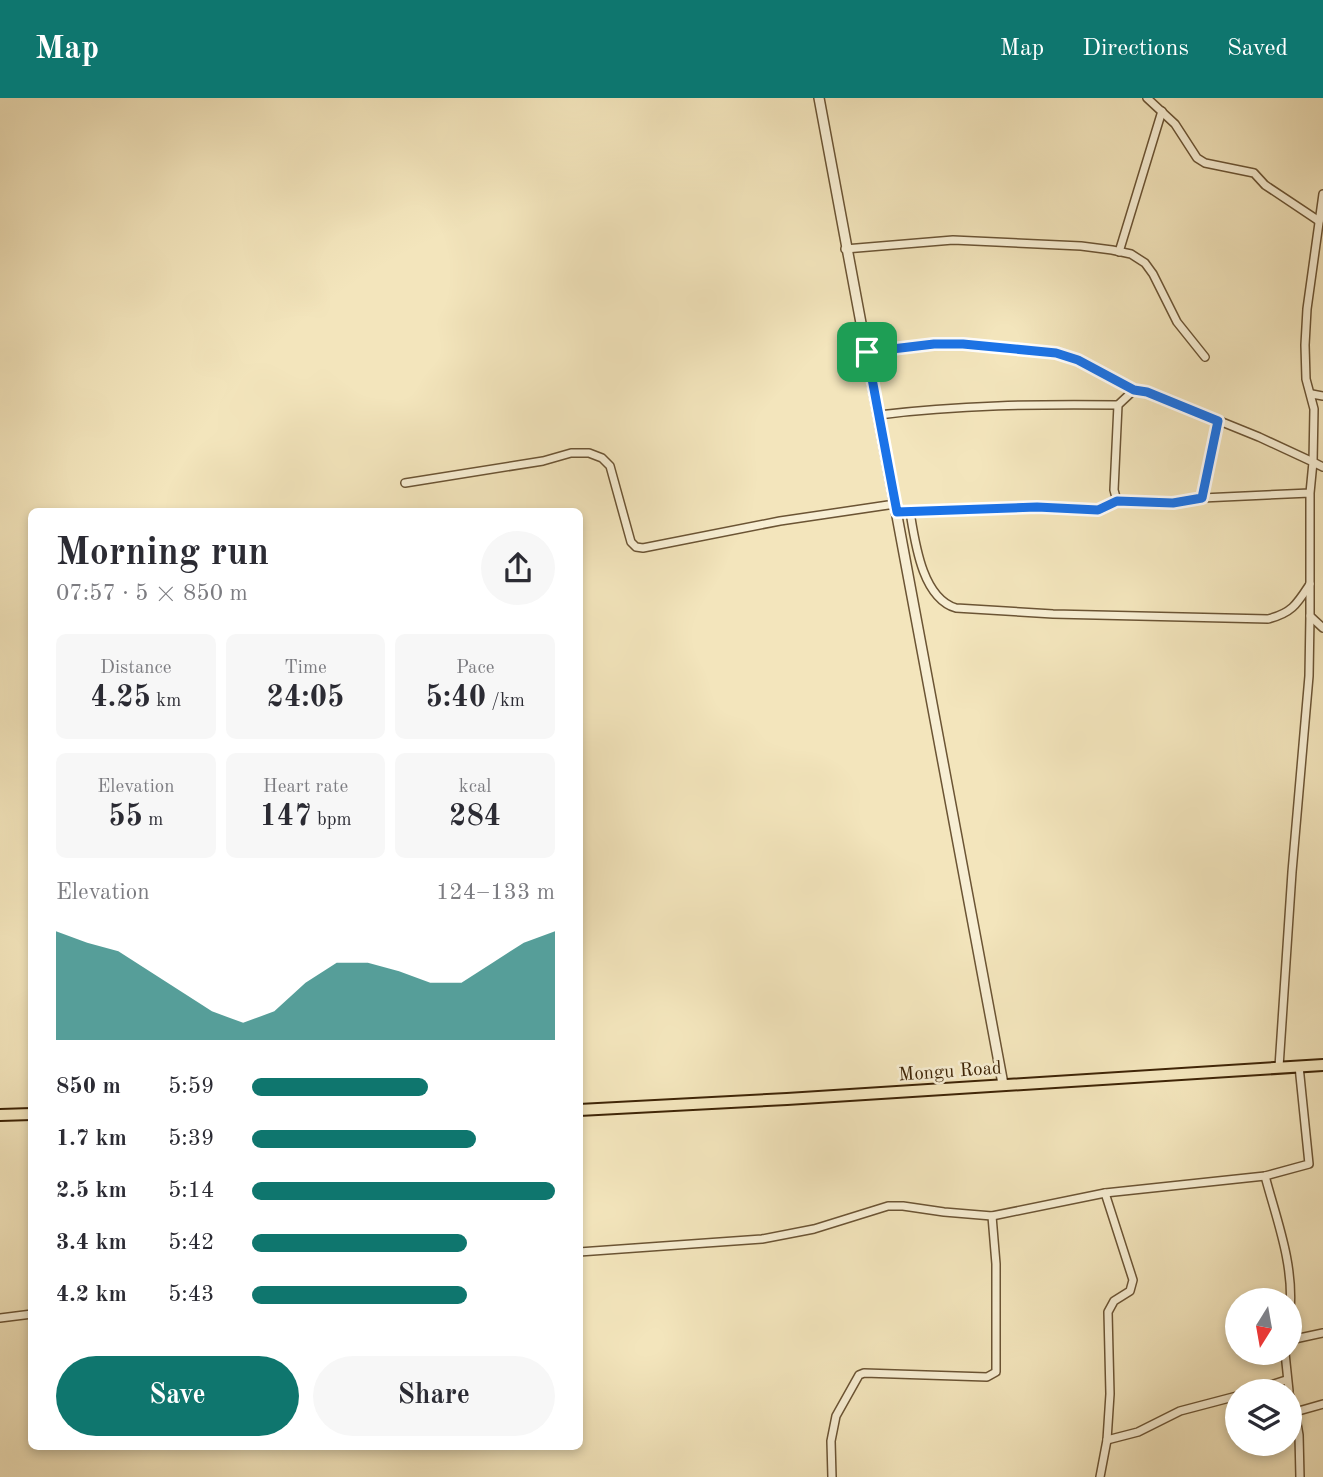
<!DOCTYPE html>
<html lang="en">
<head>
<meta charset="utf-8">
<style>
  body { margin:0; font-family:"Old Standard TT",serif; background:#f7f7f7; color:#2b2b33; height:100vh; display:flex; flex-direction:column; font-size:26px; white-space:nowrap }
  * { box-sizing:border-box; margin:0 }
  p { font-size:23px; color:#7c7c81 }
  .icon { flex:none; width:38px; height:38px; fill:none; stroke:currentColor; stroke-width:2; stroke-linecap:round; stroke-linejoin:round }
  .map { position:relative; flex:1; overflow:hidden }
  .sheet { position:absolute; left:28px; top:410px; width:555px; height:942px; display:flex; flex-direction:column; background:#fff; border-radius:10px; box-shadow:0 4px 10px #0003 }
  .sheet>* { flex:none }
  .needle { width:46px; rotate:191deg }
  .buttons { position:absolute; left:1225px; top:1190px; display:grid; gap:14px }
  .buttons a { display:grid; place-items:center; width:77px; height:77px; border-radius:50%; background:#fff; box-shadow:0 4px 10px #0003; font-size:35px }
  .pin { position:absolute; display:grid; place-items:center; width:60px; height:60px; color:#fff; margin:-30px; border-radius:14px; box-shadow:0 4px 10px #0006 }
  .round { display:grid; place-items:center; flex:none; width:74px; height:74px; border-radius:37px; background:#f7f7f7 }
  .headline { display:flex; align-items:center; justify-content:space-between; height:119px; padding:0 28px }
  h1 { font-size:38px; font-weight:600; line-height:52px }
  .stats { display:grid; grid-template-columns:repeat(3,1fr); gap:10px; height:119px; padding:7px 28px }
  .stats div { display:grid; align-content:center; border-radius:10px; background:#f7f7f7; text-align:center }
  .stats b { font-size:30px; font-weight:600 }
  .stats small { font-size:19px; font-weight:400 }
  .stats p { font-size:19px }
  .chart { height:196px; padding:14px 28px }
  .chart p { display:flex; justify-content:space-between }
  .chart svg { width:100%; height:126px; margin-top:7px; fill:#0f766e; opacity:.7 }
  .action { display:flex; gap:14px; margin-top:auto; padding:14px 28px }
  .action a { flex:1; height:80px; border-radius:42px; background:#0f766e; color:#fff; font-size:28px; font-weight:600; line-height:80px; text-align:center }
  .action a+a { background:#f7f7f7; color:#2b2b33 }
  ul { padding:0 28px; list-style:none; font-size:23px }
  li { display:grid; grid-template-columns:112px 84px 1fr; align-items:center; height:52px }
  li i { height:18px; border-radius:9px; background:#0f766e }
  header { display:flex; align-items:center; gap:42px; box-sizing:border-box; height:98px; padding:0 35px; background:#0f766e; color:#fff }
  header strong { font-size:33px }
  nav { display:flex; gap:38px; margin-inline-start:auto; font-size:24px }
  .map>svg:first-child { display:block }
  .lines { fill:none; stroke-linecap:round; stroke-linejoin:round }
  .minor-casing { stroke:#6b5434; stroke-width:10 }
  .tertiary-casing { stroke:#6b5434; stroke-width:12 }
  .primary-casing { stroke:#3e2406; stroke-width:14 }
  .minor { stroke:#f7eed3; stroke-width:7 }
  .tertiary { stroke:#f7eed3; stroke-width:9 }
  .primary { stroke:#f3e5bc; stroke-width:10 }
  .route-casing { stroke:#fff; stroke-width:14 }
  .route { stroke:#1a73e8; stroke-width:9 }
  .labels { text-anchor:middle; stroke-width:5; stroke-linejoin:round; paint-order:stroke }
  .street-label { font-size:19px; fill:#3e2406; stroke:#f7eed3 }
</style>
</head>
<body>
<header>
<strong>Map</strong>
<nav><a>Map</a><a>Directions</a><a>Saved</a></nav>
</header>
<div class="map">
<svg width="1323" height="1379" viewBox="0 0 1323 1379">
  <rect width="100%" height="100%" fill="#f3e5bc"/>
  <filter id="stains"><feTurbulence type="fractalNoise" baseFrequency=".00286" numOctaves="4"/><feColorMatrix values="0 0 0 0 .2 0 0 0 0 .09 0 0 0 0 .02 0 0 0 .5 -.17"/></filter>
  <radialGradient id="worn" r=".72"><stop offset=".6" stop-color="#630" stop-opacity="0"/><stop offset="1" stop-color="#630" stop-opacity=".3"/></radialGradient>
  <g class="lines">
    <defs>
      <g id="minor">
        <polyline points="1147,0 1175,26 1197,60 1205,65 1254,75 1265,87 1319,123"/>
        <polyline points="1323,96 1307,211 1305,247 1306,281 1314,311 1313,364 1323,369"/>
        <polyline points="845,151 953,142 1081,148 1112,152 1131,156 1145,165 1153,176 1177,224 1205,259"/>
        <polyline points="1119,154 1162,13"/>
        <polyline points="867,254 935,246 963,246 1056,255 1078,262 1134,292"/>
        <polyline points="1312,296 1323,298"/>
        <path d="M879,317C958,307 1038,306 1118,307"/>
        <polyline points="405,385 543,363 571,355 589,355 602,360 610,368 631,444 636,449 643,450 780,423 895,406"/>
        <polyline points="1310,395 1202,400 1173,405 1117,403 1114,392 1118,307 1134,292 1148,294 1259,339 1313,364 1310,395 1310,518 1323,530"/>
        <polyline points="1202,400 1218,323"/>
        <polyline points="897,414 1037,409 1098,412 1117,403"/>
        <path d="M910,414C915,444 922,500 956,510L1053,516L1268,521C1292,515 1297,506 1310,486"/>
        <polyline points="1279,969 1292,774 1309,578 1310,518"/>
        <path d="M1265,1078C1277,1123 1294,1166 1290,1213"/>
        <polyline points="579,1154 762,1141 814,1131 888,1108 903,1108 944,1114 992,1118 1105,1095 1265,1078 1309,1066 1299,968"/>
        <polyline points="0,1220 32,1216"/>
        <polyline points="1290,1242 1323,1235"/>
        <polyline points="1285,1255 1289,1293"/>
        <polyline points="1252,1293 1286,1282"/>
        <polyline points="1290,1298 1295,1314 1323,1306"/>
        <polyline points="1295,1314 1299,1337 1300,1379"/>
        <polyline points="1107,1342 1138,1334 1180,1313 1237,1298"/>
        <polyline points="832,1379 831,1343 836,1318 859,1277 864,1275 987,1279 996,1274 996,1166 992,1118"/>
        <polyline points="1100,1379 1107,1342 1110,1296 1108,1214 1114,1203 1130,1193 1133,1182 1105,1095"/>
      </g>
      <polyline id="tertiary" points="819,0 1003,986"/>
      <g id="primary">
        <polyline points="579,1012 787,1001 1323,967"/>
        <polyline points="0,1017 32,1016"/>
      </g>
    </defs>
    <use href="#minor" class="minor-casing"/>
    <use href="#tertiary" class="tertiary-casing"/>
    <use href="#primary" class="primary-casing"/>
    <use href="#minor" class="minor"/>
    <use href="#tertiary" class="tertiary"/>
    <use href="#primary" class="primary"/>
  </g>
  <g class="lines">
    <defs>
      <polygon id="route" points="934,246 963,246 1056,255 1078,262 1134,292 1147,294 1218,323 1202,400 1173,405 1117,403 1098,412 1037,409 897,414 867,254"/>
    </defs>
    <use href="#route" class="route-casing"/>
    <use href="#route" class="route"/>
  </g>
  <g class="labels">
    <g class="street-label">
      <text transform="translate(950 972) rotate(-4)" y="7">Mongu Road</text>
    </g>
  </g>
  <rect width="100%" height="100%" filter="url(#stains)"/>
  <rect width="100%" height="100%" fill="url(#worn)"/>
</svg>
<div class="buttons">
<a><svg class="needle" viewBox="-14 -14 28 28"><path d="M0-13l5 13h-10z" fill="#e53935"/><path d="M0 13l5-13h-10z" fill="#7c7c81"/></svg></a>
<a><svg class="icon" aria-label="layers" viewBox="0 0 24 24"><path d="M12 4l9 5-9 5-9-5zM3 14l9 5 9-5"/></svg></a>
</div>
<div class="pin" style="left:867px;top:254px;background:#1e9e55"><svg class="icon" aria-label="arrive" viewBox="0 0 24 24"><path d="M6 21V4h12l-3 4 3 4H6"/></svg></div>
<section class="sheet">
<div class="headline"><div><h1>Morning run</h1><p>07:57 · 5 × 850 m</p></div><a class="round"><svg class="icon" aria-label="share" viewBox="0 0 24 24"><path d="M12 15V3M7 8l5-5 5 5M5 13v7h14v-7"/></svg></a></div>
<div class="stats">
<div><p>Distance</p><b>4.25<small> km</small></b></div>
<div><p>Time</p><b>24:05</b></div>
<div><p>Pace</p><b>5:40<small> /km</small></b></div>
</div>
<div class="stats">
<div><p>Elevation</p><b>55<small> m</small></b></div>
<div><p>Heart rate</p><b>147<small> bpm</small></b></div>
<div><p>kcal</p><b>284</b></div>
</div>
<div class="chart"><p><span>Elevation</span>124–133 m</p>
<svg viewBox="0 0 160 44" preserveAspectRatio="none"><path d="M0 44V6L10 10L20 13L30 20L40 27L50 34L60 38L70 34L80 24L90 17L100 17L110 20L120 24L130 24L140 17L150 10L160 6V44z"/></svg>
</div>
<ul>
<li><b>850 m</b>5:59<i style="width:58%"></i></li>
<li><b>1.7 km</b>5:39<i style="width:74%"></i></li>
<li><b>2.5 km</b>5:14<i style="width:100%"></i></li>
<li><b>3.4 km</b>5:42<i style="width:71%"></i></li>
<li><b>4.2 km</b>5:43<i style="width:71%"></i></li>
</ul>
<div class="action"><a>Save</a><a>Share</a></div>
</section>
</div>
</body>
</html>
